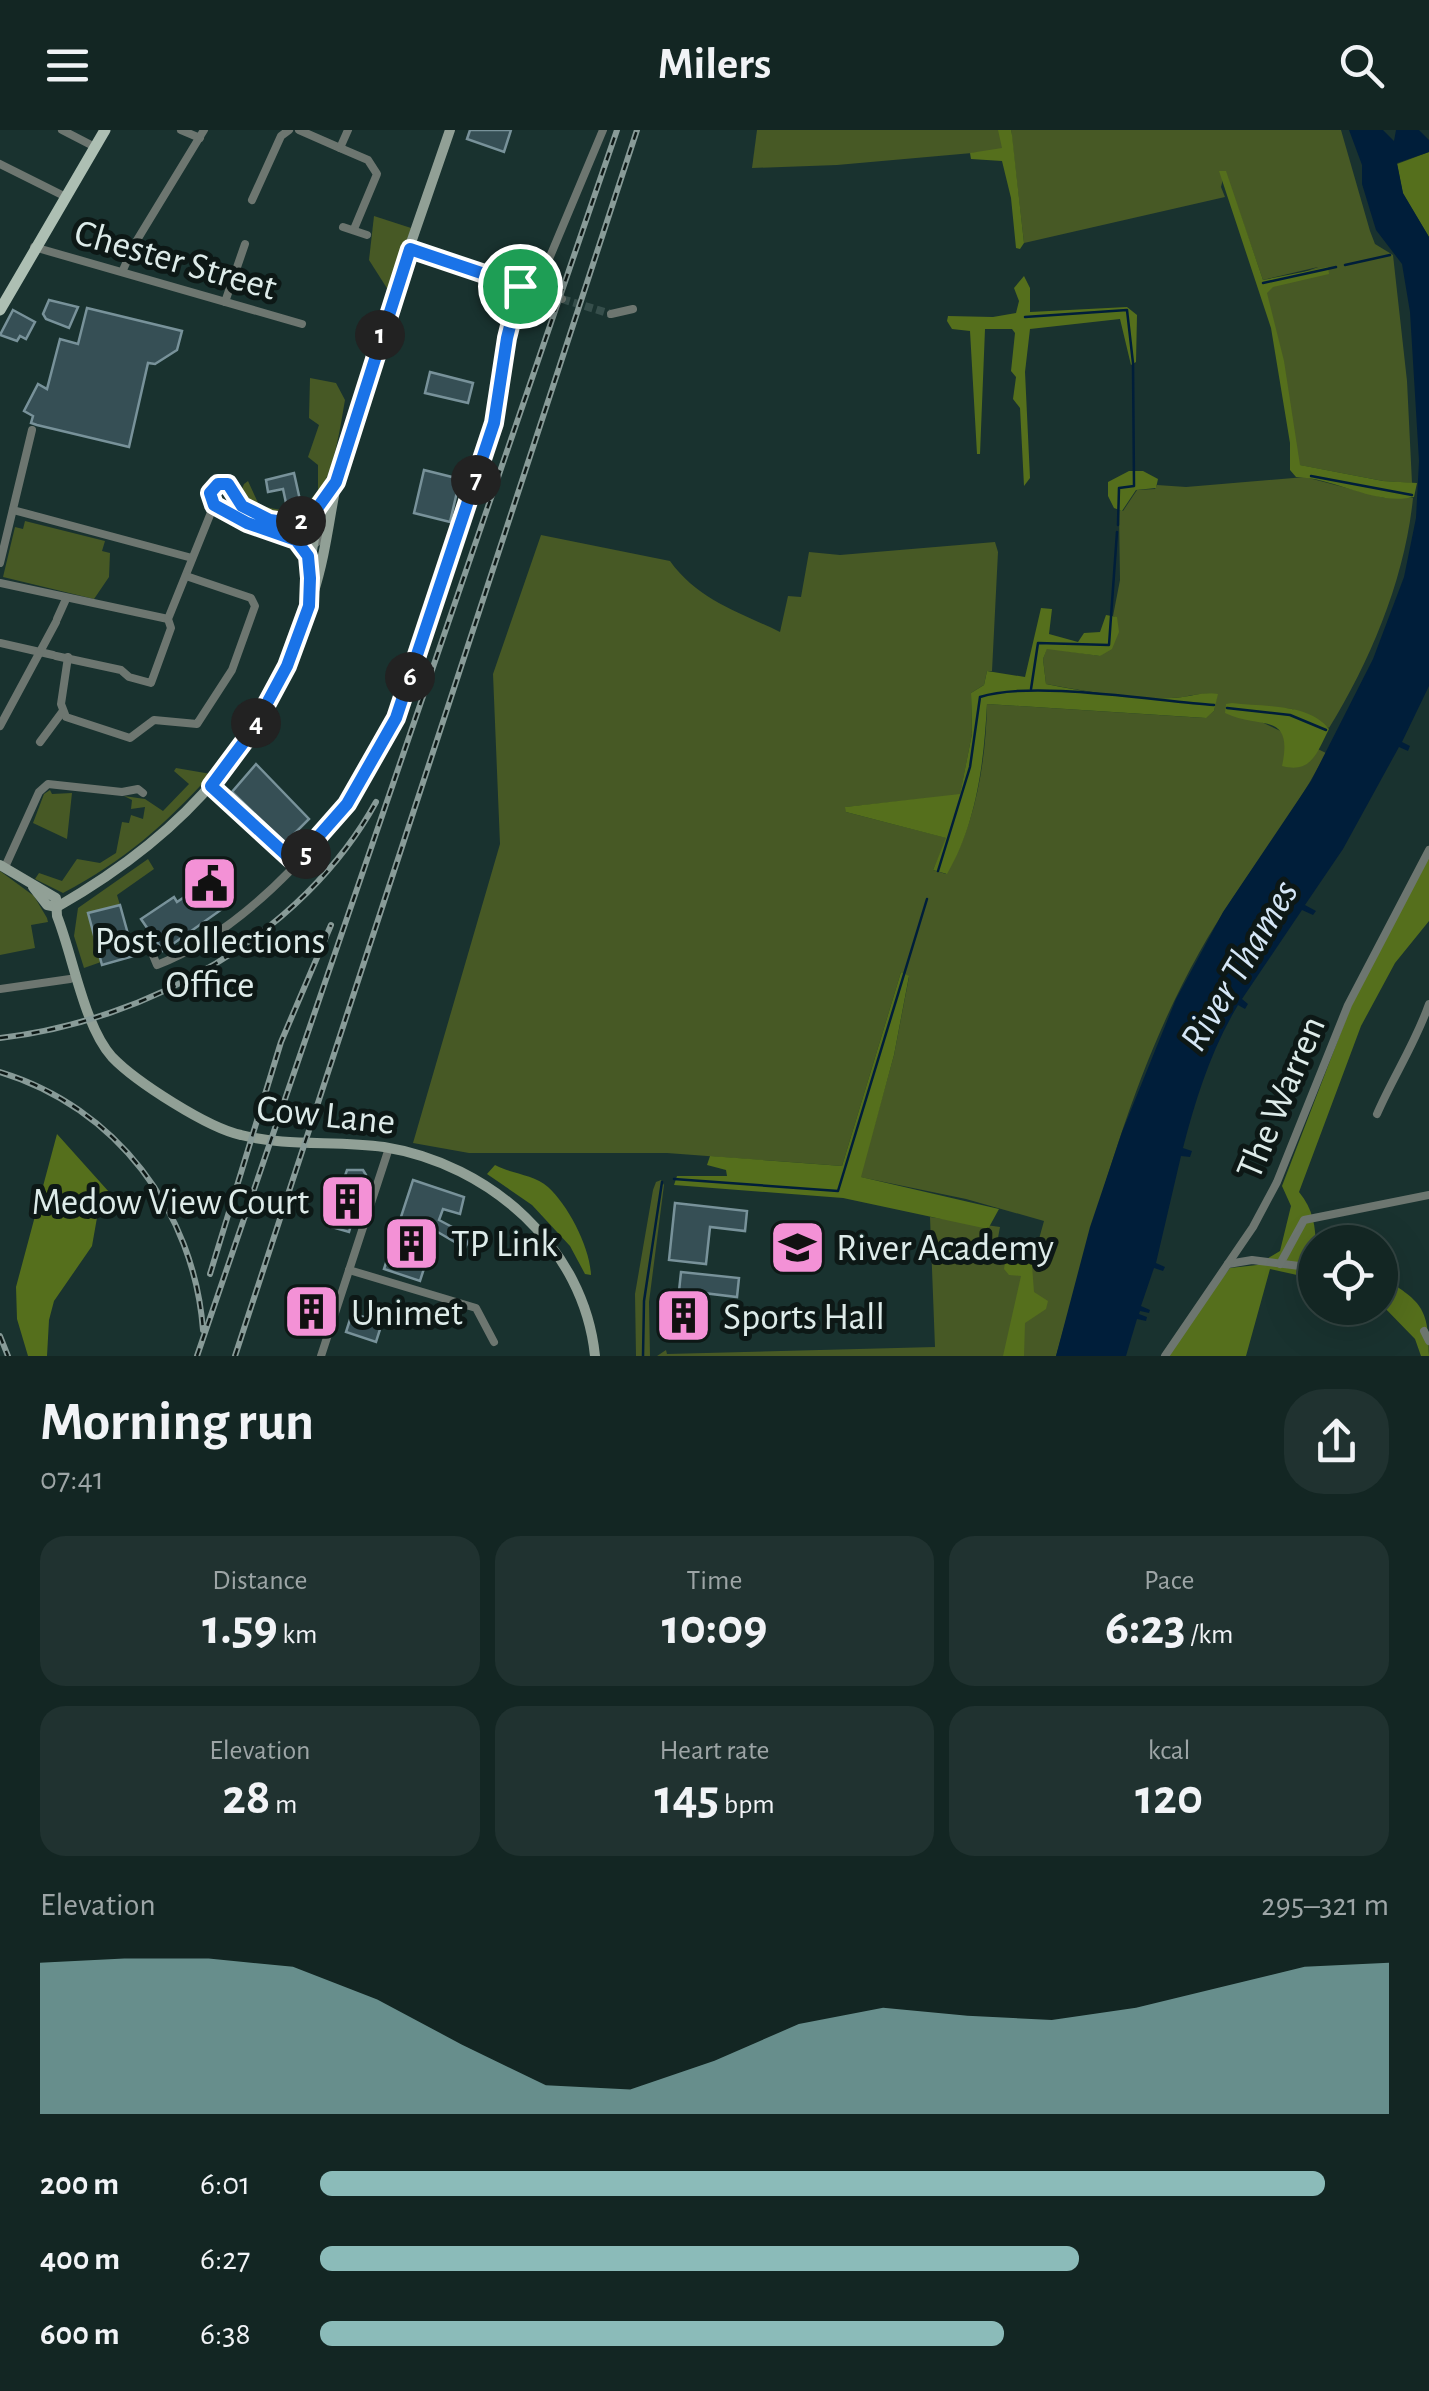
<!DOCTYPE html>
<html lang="en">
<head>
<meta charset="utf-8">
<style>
  body { margin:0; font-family:"Alegreya Sans",sans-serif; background:#203230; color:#f1f3f6; height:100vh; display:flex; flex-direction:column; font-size:38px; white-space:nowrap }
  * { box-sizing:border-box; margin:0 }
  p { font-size:32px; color:#9da5a6 }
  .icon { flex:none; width:55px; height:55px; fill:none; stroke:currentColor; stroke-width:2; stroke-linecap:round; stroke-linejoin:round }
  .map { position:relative; height:1226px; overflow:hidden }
  .panel { display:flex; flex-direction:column; background:#132623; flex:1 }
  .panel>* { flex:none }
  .buttons { position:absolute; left:1298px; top:1095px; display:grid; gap:20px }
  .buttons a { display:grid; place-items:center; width:100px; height:100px; border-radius:50%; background:#132623; box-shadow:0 10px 40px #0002,0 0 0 2px #324341; font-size:50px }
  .pin { position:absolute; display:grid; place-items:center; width:85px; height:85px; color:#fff; margin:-42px; border:5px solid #fff; border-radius:50%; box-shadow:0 2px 10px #0007 }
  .km { position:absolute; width:50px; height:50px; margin:-25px; border-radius:50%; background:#222; color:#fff; font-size:28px; line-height:50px; text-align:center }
  .round { display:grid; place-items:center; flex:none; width:105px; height:105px; border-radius:40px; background:#203230 }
  .head { display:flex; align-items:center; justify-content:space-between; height:170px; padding:0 40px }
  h1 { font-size:55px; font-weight:700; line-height:75px }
  .figures { display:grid; grid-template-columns:repeat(3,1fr); gap:15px; height:170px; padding:10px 40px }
  .figures div { display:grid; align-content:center; border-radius:25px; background:#203230; text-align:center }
  .figures b { font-size:50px; font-weight:700 }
  .figures small { font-size:28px; font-weight:400 }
  .figures p { font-size:28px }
  .chart { height:280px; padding:20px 40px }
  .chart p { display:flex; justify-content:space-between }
  .chart svg { width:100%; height:180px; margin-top:10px; fill:#8bbbb9; opacity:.7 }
  ul { padding:0 40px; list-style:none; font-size:32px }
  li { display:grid; grid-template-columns:160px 120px 1fr; align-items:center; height:75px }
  li i { height:25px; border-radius:12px; background:#8bbbb9 }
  header { display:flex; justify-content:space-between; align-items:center; height:130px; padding:0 40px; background:#132623; font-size:45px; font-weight:700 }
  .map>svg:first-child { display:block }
  .green { fill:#475925 }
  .forest { fill:#556f1c }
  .water { fill:#001e3a }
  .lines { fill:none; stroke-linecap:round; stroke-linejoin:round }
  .stream { stroke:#001e3a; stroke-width:2.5 }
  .building { fill:#364f55; stroke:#78929a; stroke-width:2.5 }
  .street-tunnel { stroke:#364e4b; stroke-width:8; stroke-dasharray:8 4; stroke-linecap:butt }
  .street { stroke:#6d7670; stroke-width:8 }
  .secondary { stroke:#91a096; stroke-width:10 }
  .primary { stroke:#adbfb3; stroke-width:11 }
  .rail-casing { stroke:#889b98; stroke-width:6 }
  .rail { stroke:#0d1816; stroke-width:2.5; stroke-dasharray:8; stroke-linecap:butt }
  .route-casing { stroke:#fff; stroke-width:20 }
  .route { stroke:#1a73e8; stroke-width:12 }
  .labels { text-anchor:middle; stroke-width:10; stroke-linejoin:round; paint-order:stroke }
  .street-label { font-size:38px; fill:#ddebe9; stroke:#0d1816 }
  .poi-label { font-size:38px; fill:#ddebe9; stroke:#0d1816; text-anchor:start }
  .water-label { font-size:40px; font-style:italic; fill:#d5e6f6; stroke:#0d1816 }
</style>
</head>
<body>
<header><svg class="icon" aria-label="menu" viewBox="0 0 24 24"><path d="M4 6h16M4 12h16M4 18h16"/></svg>Milers<svg class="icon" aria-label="search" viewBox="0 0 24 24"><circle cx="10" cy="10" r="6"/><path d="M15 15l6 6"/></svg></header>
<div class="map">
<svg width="1429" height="1226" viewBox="0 0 1429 1226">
  <rect width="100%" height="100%" fill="#19322f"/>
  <g class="green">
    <polygon points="757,0 1003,0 1006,20 837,35 752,38"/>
    <polygon points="1011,0 1341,0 1370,101 1375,114 1393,125 1407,251 1412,353 1383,351 1294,334 1293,309 1264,157 1318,137 1263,150 1225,41 1221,57 1225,67 1024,113"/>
    <polygon points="374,86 411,98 390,163 369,130"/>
    <path d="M310,248L336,253L345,270C338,308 329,397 274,383C260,380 249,376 240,364L244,354L248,351L259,375C285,383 302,383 318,360V335L308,327L319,295L309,288Z"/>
    <path d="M1305,347L1385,368H1413C1405,448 1371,530 1329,598L1292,579L1226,575L1326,623C1289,694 1237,754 1199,823C1129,948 1095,1089 1056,1226H657L666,1220L667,1224L935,1217L930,1087L1000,1097L995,1124L1032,1134L1044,1091L966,1069L860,1047L894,925L909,847L901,842L842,1036L667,1023H469L413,1013L500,714L493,544L541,405L670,431C698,470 739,482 780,502L788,466L801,467L809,422L840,425L995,412L998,422L992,541H987L984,555L971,563L972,604L960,665L846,677V682L947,708L933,740L946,744C976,695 986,630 987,574L1205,588L1214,581L1217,565C1201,561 1187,568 1171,568C1130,570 1086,561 1046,554L1043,529L1047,518L1100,526L1117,488L1113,486L1120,450L1119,380L1123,381L1137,360L1155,359L1157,355L1186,357Z"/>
    <polygon points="25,391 105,411 102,421 110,423 109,447 94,469 3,447 15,397 23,399"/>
    <path d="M176,638L211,644C165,695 124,731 63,763L35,749L39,743L62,751L77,729L100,733L116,723L122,692L129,693L131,685L143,689L145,677L131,679L132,670L124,666L145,669L163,681L189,654L174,641Z"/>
    <polygon points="50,660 52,664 72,663 67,709 33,693 44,664"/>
    <polygon points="148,729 154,739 117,765 120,775 88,784 101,832 84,838 74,806 78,778"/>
    <polygon points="0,741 34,766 47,788 48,792 31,795 35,818 0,825"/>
    <polygon points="661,1050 664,1055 649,1172 650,1226 636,1226 635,1164 653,1060 656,1052"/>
  </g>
  <g class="forest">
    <polygon points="998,0 1011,0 1012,5 1024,113 1020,119 1016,118 1011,68 1002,31 971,29 970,23 1002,18"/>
    <polygon points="1429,22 1429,107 1403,64 1397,34"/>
    <path d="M1219,41H1226L1263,150L1328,137L1329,144L1273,157L1267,163L1284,231L1300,335L1383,351L1417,353L1414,367C1375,376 1336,348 1296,347L1290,340V313L1271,198Z"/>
    <polygon points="1024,146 1030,158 1030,182 1127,177 1137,185 1136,232 1131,235 1120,189 1030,199 1025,242 1030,348 1024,356 1020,278 1013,269 1016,247 1011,241 1015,203 1012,199 985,199 980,324 977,324 970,201 952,199 947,191 948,186 993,187 1016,183 1019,171 1014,158"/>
    <polygon points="1129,341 1143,341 1158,349 1156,358 1136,360 1122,381 1114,378 1108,366 1108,352"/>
    <path d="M1041,478L1052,479L1049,504L1078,512L1084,503L1100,502L1106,485L1117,487L1119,502L1112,519L1100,526L1047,519L1043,529L1046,554C1087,562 1130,570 1171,568C1187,568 1202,561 1218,564L1214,581L1206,588L987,574C984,631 977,693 947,744L933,740L946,708L846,682L845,677L960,664L972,604L971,563L984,555L987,541L1025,547Z"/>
    <path d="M1232,573C1263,577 1309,573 1329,599C1317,622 1312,644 1282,636C1294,580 1259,600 1225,583L1226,574Z"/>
    <path d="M1429,724V791L1395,833L1361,896L1299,1062C1321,1088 1315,1118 1315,1149L1270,1139L1246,1226H1169L1195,1183L1230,1138L1257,1135L1280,1121L1291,1076L1282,1056L1351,876Z"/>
    <polygon points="901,842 909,846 894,925 861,1047 999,1079 988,1099 843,1068 674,1055 677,1046 727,1046 726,1040 707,1035 710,1026 842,1036"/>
    <polygon points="57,1004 109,1062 98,1082 92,1116 54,1171 49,1190 47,1226 28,1226 17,1189 16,1157"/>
    <path d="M495,1035C511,1044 534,1044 548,1057C568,1075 590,1117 591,1145L585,1144L570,1116L532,1075L487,1044Z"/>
    <polygon points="1006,1127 1032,1135 1034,1162 1048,1171 1046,1179 1025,1193 1024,1226 1003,1226 1021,1146 1009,1145 1004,1139"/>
    <path d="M1380,1146C1421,1171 1429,1177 1429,1226H1421L1415,1209L1380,1173Z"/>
  </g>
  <path class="water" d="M1349,0H1383L1394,11L1396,0H1419L1429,10V22L1397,33L1403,63L1429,107V556L1402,612L1410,616L1408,621L1399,617L1343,719L1305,775L1316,781L1313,785L1302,780L1242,869L1248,874L1245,879L1238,875C1211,920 1196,968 1183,1018L1192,1021L1190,1027L1181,1026L1156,1133L1165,1137L1163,1141L1154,1138L1141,1176L1150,1180L1149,1183L1140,1181L1139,1184L1147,1187L1146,1191L1137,1189L1126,1226H1056L1090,1097L1122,1002L1176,869L1223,782L1311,651L1373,529L1404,447L1416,388L1419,331L1410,182L1402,134L1376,100L1362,54V35Z"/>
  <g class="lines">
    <g class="stream">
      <polyline points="1345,135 1390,125"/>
      <polyline points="1263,153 1336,137"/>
      <polyline points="1025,187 1127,180 1133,233 1134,356 1119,358 1118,395"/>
      <polyline points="1311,346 1412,365"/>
      <polyline points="1031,559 1038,513 1109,515 1117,402"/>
      <polyline points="1227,578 1290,585 1326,600"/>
      <path d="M938,741L970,637L980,567C1032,550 1155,571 1214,575"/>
      <polyline points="674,1049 838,1061 927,769"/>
      <polyline points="643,1226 644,1171 662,1052"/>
    </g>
  </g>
  <g class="building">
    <polygon points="470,0 511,0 504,22 467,9"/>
    <polygon points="49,170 78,177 69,198 46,189 43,184"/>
    <polygon points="87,178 182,201 177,220 155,234 148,233 129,317 37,295 31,293 33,286 24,281 38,254 47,259 60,209 78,214"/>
    <polygon points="13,180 35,192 26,209 20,206 17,211 0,205"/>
    <polygon points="430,242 473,253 468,273 425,263"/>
    <polygon points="424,340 460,349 450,392 414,383"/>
    <polygon points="294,343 300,370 286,373 283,359 268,362 266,350"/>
    <polygon points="256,634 309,689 285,713 232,662"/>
    <polygon points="215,746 232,772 163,821 141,789 174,767 177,772"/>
    <polygon points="120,775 134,826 102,835 88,783"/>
    <polygon points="347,1040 363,1040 366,1045 349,1102 328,1096"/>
    <polygon points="413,1050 464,1067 460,1084 443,1079 439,1090 456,1099 454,1105 457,1100 470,1108 465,1118 436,1101 420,1151 384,1139"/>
    <polygon points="675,1073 747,1081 745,1101 710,1097 706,1134 669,1130"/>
    <polygon points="681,1142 739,1148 737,1167 703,1163 698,1205 686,1204 686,1207 666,1205 671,1160 679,1161"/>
    <polygon points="352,1183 382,1193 376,1212 346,1202"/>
  </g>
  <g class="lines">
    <polyline class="street-tunnel" points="562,169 611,184"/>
    <g class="street">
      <polyline points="62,0 95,17"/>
      <polyline points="181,0 200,8"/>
      <polyline points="299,0 340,18 348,0"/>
      <polyline points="340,18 368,30 377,44 354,99"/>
      <polyline points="0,34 64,66"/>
      <polyline points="252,70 281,6 289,0"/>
      <polyline points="343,97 367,105"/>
      <polyline points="34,117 302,194"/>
      <polyline points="409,119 562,169"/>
      <polyline points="123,140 134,115 204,0"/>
      <polyline points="536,160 603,0"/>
      <polyline points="225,172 245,114"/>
      <polyline points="611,184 633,179"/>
      <circle cx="223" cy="366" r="12"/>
      <path d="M222,378C247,396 285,411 316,413L326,404L317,393C287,386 256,397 235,366"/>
      <polyline points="13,380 192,428"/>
      <polyline points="0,433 32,300"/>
      <polyline points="0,453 168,489"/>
      <polyline points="57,489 66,469"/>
      <polyline points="0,513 53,525"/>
      <polyline points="56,526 121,540 129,547 151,553 171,498 168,489 214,375"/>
      <polyline points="68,527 61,574 66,587 130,608 154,590 197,594 232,540 255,476 251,468 186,446"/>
      <polyline points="0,596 56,492"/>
      <polyline points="40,612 63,581"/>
      <polyline points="211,656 295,733"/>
      <polyline points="5,737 39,662 48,654 122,662 138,659 143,663"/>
      <path d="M152,823L157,835C250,799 346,692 389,605C412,558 424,504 441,455C461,398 483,340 497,282C508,240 508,197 520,155"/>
      <polyline points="0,859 70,849"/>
      <path d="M1377,984C1393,947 1416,912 1429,874"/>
      <polyline points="1228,1134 1252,1130 1315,1138"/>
      <polyline points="1280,1134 1304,1090 1429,1065"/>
      <polyline points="349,1140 476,1178 494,1212"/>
      <polyline points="1424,1201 1429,1211"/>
      <polyline points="321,1226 389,1018"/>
      <polyline points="1165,1226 1253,1097 1277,1052 1348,875 1429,720"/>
    </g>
    <g class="secondary">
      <path d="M309,465C310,426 313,391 333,357"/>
      <path d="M0,735L56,768L57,786C73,826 84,896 112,927C136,952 208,998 241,1005C288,1017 337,1010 384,1017C490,1034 584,1117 595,1226"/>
      <polyline points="33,757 47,775 57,777"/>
      <path d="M57,777C193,699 264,612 313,464C329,416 331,364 345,316C376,210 414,105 450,0"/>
    </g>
    <polyline class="primary" points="0,180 105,0"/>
    <defs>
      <g id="rail">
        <path d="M0,908C147,891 303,805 376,672"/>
        <path d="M0,942C116,977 194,1081 203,1200"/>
        <polyline points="210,1144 281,912 331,795"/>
        <polyline points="0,1206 8,1226"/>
        <polyline points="197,1226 617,0"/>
        <polyline points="235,1226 637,0"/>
      </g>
    </defs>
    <use href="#rail" class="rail-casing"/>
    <use href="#rail" class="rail"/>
  </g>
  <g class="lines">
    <defs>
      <polygon id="route" points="410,119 520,156 507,208 494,293 396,588 347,674 295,733 211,656 252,601 287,536 309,476 310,448 308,426 296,410 247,393 214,375 210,363 218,354 228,354 242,376 270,390 290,393 304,390 316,380 336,352"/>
    </defs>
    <use href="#route" class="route-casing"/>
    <use href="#route" class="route"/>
  </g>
  <defs>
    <symbol id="civic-square" viewBox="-11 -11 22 22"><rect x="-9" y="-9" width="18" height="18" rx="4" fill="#f391d6" stroke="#0d1816"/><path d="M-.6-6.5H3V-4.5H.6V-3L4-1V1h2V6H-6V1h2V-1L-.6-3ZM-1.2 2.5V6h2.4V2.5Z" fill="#111"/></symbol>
    <symbol id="building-square" viewBox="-11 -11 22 22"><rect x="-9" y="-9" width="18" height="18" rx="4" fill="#f391d6" stroke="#0d1816"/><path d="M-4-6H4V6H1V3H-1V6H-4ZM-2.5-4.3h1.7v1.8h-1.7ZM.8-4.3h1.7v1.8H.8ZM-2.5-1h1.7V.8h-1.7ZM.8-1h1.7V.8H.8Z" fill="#111"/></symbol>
    <symbol id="school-square" viewBox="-11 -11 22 22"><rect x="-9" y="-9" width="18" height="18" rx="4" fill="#f391d6" stroke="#0d1816"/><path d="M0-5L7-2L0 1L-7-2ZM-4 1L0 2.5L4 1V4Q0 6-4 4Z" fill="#111"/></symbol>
  </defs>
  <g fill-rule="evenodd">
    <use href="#civic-square" x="178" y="722" width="63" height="63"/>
    <use href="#building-square" x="316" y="1040" width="63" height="63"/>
    <use href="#building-square" x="380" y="1082" width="63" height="63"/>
    <use href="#school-square" x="766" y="1086" width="63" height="63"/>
    <use href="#building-square" x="280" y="1150" width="63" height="63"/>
    <use href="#building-square" x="652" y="1154" width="63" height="63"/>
  </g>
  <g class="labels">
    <g class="street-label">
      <text transform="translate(176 129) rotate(16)" y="13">Chester Street</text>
      <text transform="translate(1280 967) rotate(-67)" y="13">The Warren</text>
      <text transform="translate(326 984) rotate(6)" y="13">Cow Lane</text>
    </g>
    <g class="poi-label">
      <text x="210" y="823" text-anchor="middle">Post Collections<tspan x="210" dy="44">Office</tspan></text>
      <text x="309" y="1084" text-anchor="end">Medow View Court</text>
      <text x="451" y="1126">TP Link</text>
      <text x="836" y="1130">River Academy</text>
      <text x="351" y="1195">Unimet</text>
      <text x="723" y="1199">Sports Hall</text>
    </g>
    <g class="water-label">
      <text transform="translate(1238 835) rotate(-59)" y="14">River Thames</text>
    </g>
  </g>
</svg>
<div class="buttons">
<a><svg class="icon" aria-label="locate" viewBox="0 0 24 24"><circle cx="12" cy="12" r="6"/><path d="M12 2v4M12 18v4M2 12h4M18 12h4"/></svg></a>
</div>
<div class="pin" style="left:520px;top:156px;background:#1e9e55"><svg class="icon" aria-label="arrive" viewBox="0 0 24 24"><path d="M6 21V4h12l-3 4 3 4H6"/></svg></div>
<b class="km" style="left:380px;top:205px">1</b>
<b class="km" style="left:301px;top:391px">2</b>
<b class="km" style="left:256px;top:593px">4</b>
<b class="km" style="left:306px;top:724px">5</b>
<b class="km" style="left:410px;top:547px">6</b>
<b class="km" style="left:476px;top:350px">7</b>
</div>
<section class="panel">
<div class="head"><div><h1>Morning run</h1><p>07:41</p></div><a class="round"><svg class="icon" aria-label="share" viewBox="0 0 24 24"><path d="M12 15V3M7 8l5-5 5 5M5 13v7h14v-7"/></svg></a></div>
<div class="figures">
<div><p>Distance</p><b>1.59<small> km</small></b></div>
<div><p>Time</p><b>10:09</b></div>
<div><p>Pace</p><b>6:23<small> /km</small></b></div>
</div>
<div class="figures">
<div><p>Elevation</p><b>28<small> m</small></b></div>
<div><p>Heart rate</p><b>145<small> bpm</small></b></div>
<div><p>kcal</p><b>120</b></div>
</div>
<div class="chart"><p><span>Elevation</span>295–321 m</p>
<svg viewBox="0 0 160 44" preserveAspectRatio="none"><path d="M0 44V7L10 6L20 6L30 8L40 16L50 27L60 37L70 38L80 31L90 22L100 18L110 20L120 21L130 18L140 13L150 8L160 7V44z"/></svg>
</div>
<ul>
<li><b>200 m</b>6:01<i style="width:94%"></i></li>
<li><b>400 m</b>6:27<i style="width:71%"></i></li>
<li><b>600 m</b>6:38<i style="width:64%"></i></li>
</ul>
</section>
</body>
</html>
